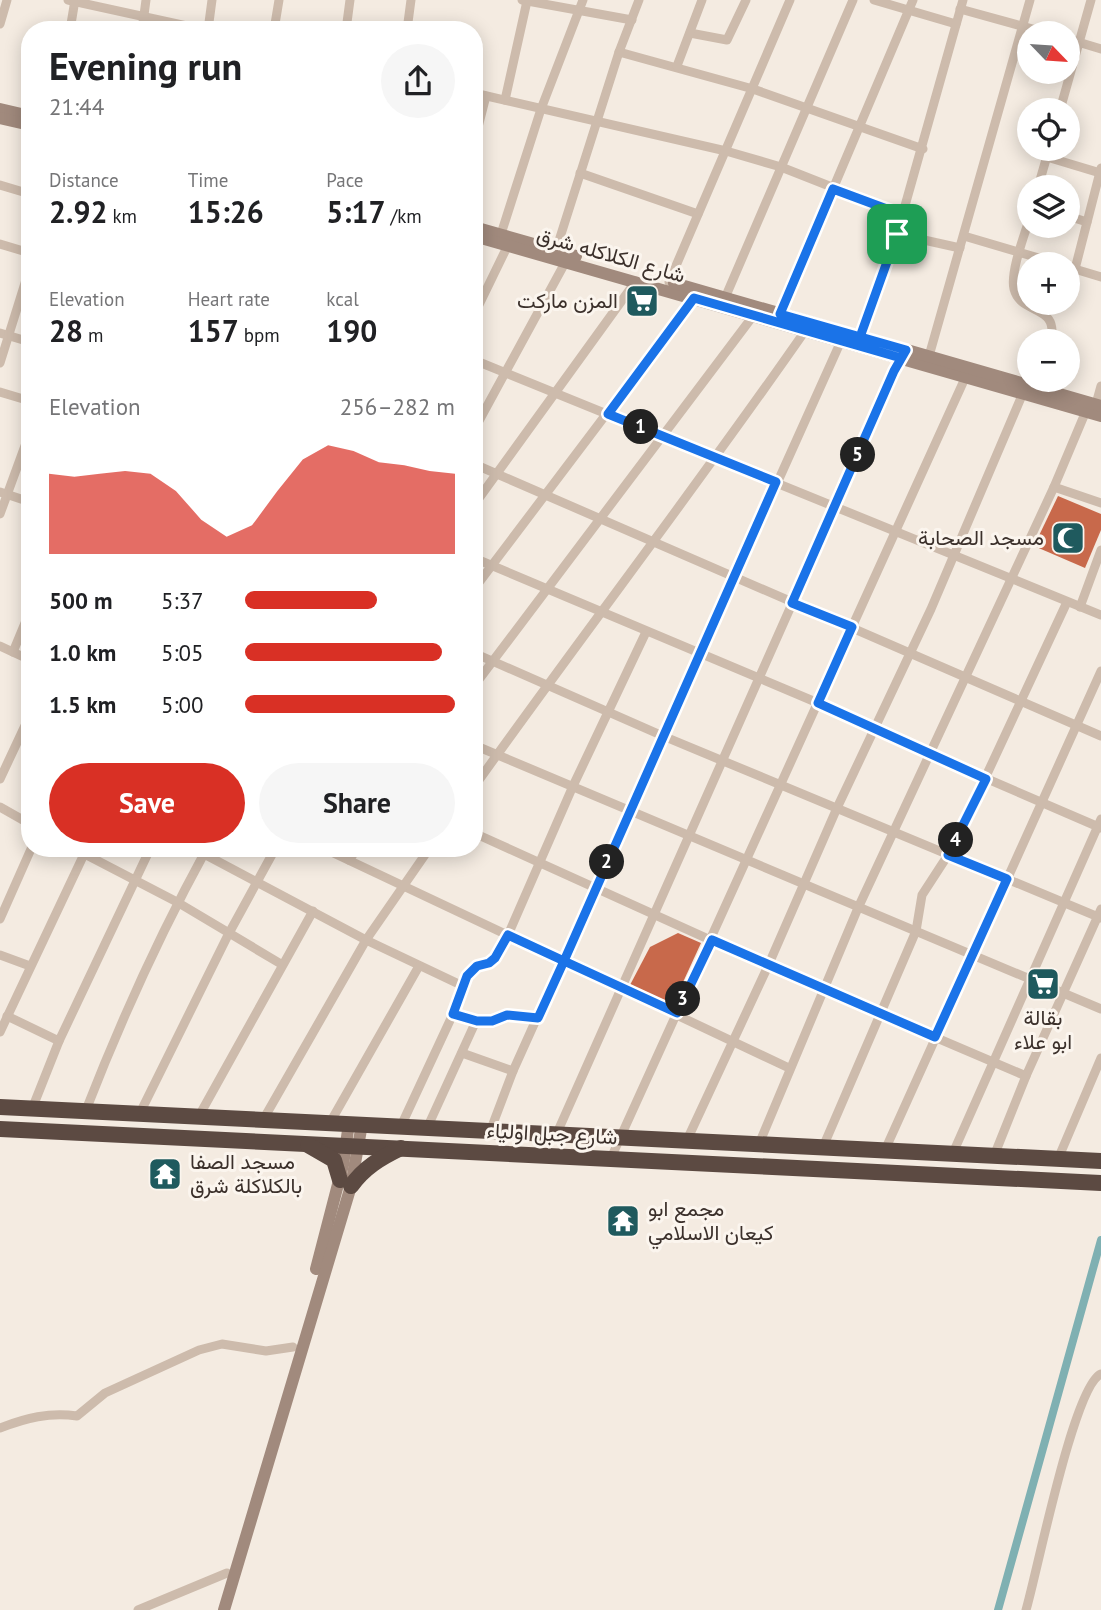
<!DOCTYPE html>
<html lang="en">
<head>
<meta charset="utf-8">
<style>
  body { margin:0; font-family:"PT Sans",Vazirmatn,sans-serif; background:#f6f6f6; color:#202124; height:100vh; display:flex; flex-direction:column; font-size:26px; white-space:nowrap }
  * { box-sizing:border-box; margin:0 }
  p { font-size:23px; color:#757577 }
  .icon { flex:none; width:38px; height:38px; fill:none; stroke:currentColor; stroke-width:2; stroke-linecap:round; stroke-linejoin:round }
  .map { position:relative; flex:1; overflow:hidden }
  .sheet { position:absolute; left:21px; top:21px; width:462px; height:836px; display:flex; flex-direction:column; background:#fff; border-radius:28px; box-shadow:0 4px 18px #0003 }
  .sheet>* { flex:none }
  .needle { width:46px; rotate:115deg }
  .fabs { position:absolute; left:1017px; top:21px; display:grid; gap:14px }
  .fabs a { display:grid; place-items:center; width:63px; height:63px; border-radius:50%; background:#fff; box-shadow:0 4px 18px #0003; font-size:35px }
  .pin { position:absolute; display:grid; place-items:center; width:60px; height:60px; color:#fff; margin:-30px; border-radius:14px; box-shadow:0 4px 10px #0006 }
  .km { position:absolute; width:35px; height:35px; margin:-18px; border-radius:50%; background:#222; color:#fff; font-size:19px; line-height:35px; text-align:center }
  .round { display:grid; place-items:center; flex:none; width:74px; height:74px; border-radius:37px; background:#f6f6f6 }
  .summary { display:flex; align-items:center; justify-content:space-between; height:119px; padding:0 28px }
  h1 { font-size:38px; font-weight:600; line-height:52px }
  .metrics { display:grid; grid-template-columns:repeat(3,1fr); gap:10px; height:119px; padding:7px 28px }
  .metrics div { display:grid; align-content:center }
  .metrics b { font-size:30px; font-weight:600 }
  .metrics small { font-size:19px; font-weight:400 }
  .metrics p { font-size:19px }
  .chart { height:196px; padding:14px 28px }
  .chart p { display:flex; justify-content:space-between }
  .chart svg { width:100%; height:126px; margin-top:7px; fill:#d93025; opacity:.7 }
  .cta { display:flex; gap:14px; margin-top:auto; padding:14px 28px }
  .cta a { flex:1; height:80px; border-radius:42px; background:#d93025; color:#fff; font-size:28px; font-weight:600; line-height:80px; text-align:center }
  .cta a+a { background:#f6f6f6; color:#202124 }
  ul { padding:0 28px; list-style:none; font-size:23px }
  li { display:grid; grid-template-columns:112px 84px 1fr; align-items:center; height:52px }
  li i { height:18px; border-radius:9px; background:#d93025 }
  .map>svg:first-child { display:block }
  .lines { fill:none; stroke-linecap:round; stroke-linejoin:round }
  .canal { stroke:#7fb0b2; stroke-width:8 }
  .building { fill:#c8694b }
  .street { stroke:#cdbbac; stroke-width:9 }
  .secondary { stroke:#a18a7d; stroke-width:12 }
  .highway { stroke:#5c4a42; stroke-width:16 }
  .route-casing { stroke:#fff; stroke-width:14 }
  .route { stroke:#1a73e8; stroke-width:9 }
  .labels { text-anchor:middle; stroke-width:6; stroke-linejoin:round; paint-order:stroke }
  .street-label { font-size:21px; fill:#3b302b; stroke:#fbf5ee }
  .poi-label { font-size:21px; fill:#3b302b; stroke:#fbf5ee; text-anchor:end }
</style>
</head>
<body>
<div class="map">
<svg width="1101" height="1610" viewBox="0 0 1101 1610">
  <rect width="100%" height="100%" fill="#f4ebe1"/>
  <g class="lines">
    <polyline class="canal" points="998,1610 1101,1240"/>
  </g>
  <g class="building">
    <polygon points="1058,496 1101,514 1101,530 1085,568 1034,546"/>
    <polygon points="678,933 701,943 673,1004 630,985 650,947"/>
  </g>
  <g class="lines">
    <g class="street">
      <polyline points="68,0 205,30"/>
      <polyline points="522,0 632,20"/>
      <polyline points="874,0 956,24"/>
      <polyline points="960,9 1047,33"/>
      <polyline points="0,24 7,0"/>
      <polyline points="70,30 75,0"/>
      <polyline points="142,30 146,0"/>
      <polyline points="208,30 212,0"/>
      <polyline points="274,30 279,0"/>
      <polyline points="346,30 350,0"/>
      <polyline points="407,30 411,0"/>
      <polyline points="690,33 727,40 746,0"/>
      <polyline points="1068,39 1101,49"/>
      <polyline points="619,52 753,89 923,149"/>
      <polyline points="677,66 702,0"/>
      <polyline points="474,93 726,151 781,167 903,215"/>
      <polyline points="505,100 527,1"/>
      <polyline points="1060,110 1091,0"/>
      <polyline points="474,143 486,96"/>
      <polyline points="1047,157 1100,173"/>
      <polyline points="580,173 698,214"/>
      <polyline points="0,185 30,194"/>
      <polyline points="1038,187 1049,149"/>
      <polyline points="1068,216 1087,222"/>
      <path d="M1029,220C1024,236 1010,273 1014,289C1021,316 1059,303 1051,341"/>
      <polyline points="501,234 541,109 583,0"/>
      <polyline points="897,234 960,248"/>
      <polyline points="964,236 1059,264"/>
      <polyline points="0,244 30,253"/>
      <polyline points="556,250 619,52 639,0"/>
      <polyline points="1068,267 1101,277"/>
      <polyline points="1075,269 1101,168"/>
      <polyline points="669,282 790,0"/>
      <polyline points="725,298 853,0"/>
      <polyline points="780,314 913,0"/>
      <polyline points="474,315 508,245"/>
      <polyline points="0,333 30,342"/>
      <polyline points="860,337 897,234 963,0"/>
      <polyline points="929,356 1030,0"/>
      <polyline points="474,360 1101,615"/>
      <polyline points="0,363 30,267"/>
      <polyline points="0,392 30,401"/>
      <polyline points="1096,404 1101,386"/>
      <polyline points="474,430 566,261"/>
      <polyline points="474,464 1101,736"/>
      <polyline points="1054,487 1101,503"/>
      <polyline points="0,492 30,502"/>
      <polyline points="474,505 636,281"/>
      <polyline points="0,514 30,432"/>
      <polyline points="474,558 818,703 904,743 1101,828"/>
      <polyline points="474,589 694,298"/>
      <polyline points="1080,607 1101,550"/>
      <polyline points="0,646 30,660"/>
      <polyline points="13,652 30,611"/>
      <polyline points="474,653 663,736 1101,918"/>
      <polyline points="474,686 753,316"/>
      <polyline points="474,745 1101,1009"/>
      <polyline points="0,779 30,715"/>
      <path d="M474,787C583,634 698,485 805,331"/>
      <polyline points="0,807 30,824"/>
      <polyline points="474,833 768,966 1026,1076"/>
      <polyline points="75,849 177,902 281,964"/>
      <polyline points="325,849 789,1068"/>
      <polyline points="204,854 366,940 463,986"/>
      <polyline points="349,860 357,849"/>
      <polyline points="0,919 31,849"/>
      <polyline points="0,955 30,966"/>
      <polyline points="453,1014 476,1021 492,1021 507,1015 538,1018"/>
      <polyline points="7,1016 59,1041"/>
      <polyline points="0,1032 86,850"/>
      <polyline points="462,1053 513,1071"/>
      <polyline points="32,1109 59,1041 150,849"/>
      <path d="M86,1110C121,1020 160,934 206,850"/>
      <polyline points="140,1113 228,935 275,849"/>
      <polyline points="199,1116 313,911"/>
      <polyline points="263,1120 366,940 429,849"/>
      <polyline points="331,1121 419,966"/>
      <polyline points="401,1126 453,1014 467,977 477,966 489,963 495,958 508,935 573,786 646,632"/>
      <polyline points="428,1126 476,1021"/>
      <polyline points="491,1129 513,1071 841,341"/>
      <polyline points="557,1133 903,354"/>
      <polyline points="687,1140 768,966 837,808 931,609 1023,393"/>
      <polyline points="759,1144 858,908 1054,487 1086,411"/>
      <polyline points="823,1147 916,931 922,895 948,855 967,817 1067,602"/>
      <polyline points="885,1150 1101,671"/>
      <polyline points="953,1153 1101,819"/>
      <polyline points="994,1156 1026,1076 1101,909"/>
      <polyline points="611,1158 966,376"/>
      <polyline points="1058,1159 1101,1058"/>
      <path d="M0,1428C26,1418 49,1412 77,1416L105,1393L199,1350L222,1344L266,1351L293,1347"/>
      <polyline points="138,1610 227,1573"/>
      <path d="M1026,1610C1037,1573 1074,1385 1101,1374"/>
    </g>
    <g class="secondary">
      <polyline points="0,109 30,116"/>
      <polyline points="0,118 30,125"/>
      <polyline points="474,227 576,256"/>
      <polyline points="474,236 1101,416"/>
      <polyline points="674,283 1101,406"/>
      <polyline points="316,1269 343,1165 349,1123"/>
      <polyline points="224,1610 351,1186 362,1124"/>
    </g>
    <g class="highway">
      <polyline points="0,1107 1101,1161"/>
      <polyline points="0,1129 1101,1183"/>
      <polyline points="308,1145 334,1160 340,1180"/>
      <path d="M351,1186C364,1168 380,1158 401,1148"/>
    </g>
  </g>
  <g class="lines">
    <defs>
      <polyline id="route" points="897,234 860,337 906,350 901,358 694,298 608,414 776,482 564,961 508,935 495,958 489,963 477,966 467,976 453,1014 477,1021 492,1021 507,1015 538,1018 564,961 677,1013 712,940 935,1037 1007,879 948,855 986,779 818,703 852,627 792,603 894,371 906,350 780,314 833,189 903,215 897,234"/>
    </defs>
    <use href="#route" class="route-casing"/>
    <use href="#route" class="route"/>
  </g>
  <defs>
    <symbol id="supermarket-square" viewBox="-11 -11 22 22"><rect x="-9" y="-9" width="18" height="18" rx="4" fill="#1f5a5e" stroke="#fbf5ee"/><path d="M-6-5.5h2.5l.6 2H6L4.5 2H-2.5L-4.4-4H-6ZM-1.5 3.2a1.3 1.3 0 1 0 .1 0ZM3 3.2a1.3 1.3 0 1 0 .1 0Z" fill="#fff"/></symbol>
    <symbol id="mosque-square" viewBox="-11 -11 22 22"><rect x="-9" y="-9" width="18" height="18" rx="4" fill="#1f5a5e" stroke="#fbf5ee"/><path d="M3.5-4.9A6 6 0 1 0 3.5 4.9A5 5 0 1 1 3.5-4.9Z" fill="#fff"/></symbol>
    <symbol id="temple-square" viewBox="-11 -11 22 22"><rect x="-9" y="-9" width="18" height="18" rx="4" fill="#1f5a5e" stroke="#fbf5ee"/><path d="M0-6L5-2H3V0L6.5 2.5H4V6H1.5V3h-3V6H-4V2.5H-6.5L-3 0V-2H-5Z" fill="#fff"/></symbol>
  </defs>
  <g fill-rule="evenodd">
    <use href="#supermarket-square" x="623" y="282" width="38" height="38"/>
    <use href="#mosque-square" x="1049" y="519" width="38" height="38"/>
    <use href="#supermarket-square" x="1024" y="965" width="38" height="38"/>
    <use href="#temple-square" x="146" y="1155" width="38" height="38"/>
    <use href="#temple-square" x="604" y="1202" width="38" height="38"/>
  </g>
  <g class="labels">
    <g class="street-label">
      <text transform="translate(611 255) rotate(16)" y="7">شارع الكلاكله شرق</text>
      <text transform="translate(552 1134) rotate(3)" y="7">شارع جبل اولياء</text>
    </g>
    <g class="poi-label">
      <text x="618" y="308">المزن ماركت</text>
      <text x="1044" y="545">مسجد الصحابة</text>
      <text x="1043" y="1025" text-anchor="middle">بقالة<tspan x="1043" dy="24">ابو علاء</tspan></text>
      <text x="190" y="1169" text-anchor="start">مسجد الصفا<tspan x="190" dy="24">بالكلاكلة شرق</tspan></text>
      <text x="648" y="1216" text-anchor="start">مجمع ابو<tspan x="648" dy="24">كيعان الاسلامي</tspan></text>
    </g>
  </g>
</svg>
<div class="fabs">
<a><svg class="needle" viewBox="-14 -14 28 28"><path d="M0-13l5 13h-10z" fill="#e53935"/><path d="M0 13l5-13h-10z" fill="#757577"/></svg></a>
<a><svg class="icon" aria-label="locate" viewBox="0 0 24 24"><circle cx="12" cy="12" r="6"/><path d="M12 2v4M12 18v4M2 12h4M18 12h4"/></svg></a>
<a><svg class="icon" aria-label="layers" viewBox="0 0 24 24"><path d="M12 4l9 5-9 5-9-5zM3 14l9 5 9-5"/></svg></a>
<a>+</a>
<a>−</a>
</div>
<div class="pin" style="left:897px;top:234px;background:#1e9e55"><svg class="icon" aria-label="arrive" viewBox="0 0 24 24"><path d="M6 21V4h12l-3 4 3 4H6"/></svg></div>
<b class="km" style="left:641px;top:427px">1</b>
<b class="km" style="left:607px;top:862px">2</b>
<b class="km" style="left:683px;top:999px">3</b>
<b class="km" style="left:956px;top:840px">4</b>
<b class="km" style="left:858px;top:455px">5</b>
<section class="sheet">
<div class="summary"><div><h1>Evening run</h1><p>21:44</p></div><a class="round"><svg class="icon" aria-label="share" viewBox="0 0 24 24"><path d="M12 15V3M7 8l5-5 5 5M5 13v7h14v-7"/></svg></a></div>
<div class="metrics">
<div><p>Distance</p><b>2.92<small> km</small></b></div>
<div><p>Time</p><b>15:26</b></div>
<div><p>Pace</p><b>5:17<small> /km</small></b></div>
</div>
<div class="metrics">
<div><p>Elevation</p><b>28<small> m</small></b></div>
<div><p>Heart rate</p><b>157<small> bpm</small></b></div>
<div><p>kcal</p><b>190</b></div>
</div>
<div class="chart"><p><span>Elevation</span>256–282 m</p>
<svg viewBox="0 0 160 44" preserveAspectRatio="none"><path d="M0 44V16L10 17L20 16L30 15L40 16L50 22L60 32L70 38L80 34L90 22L100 11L110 6L120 8L130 12L140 13L150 15L160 16V44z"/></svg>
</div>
<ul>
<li><b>500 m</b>5:37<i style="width:63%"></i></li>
<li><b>1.0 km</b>5:05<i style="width:94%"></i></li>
<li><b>1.5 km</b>5:00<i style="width:100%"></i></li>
</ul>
<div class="cta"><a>Save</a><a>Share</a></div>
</section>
</div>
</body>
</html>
